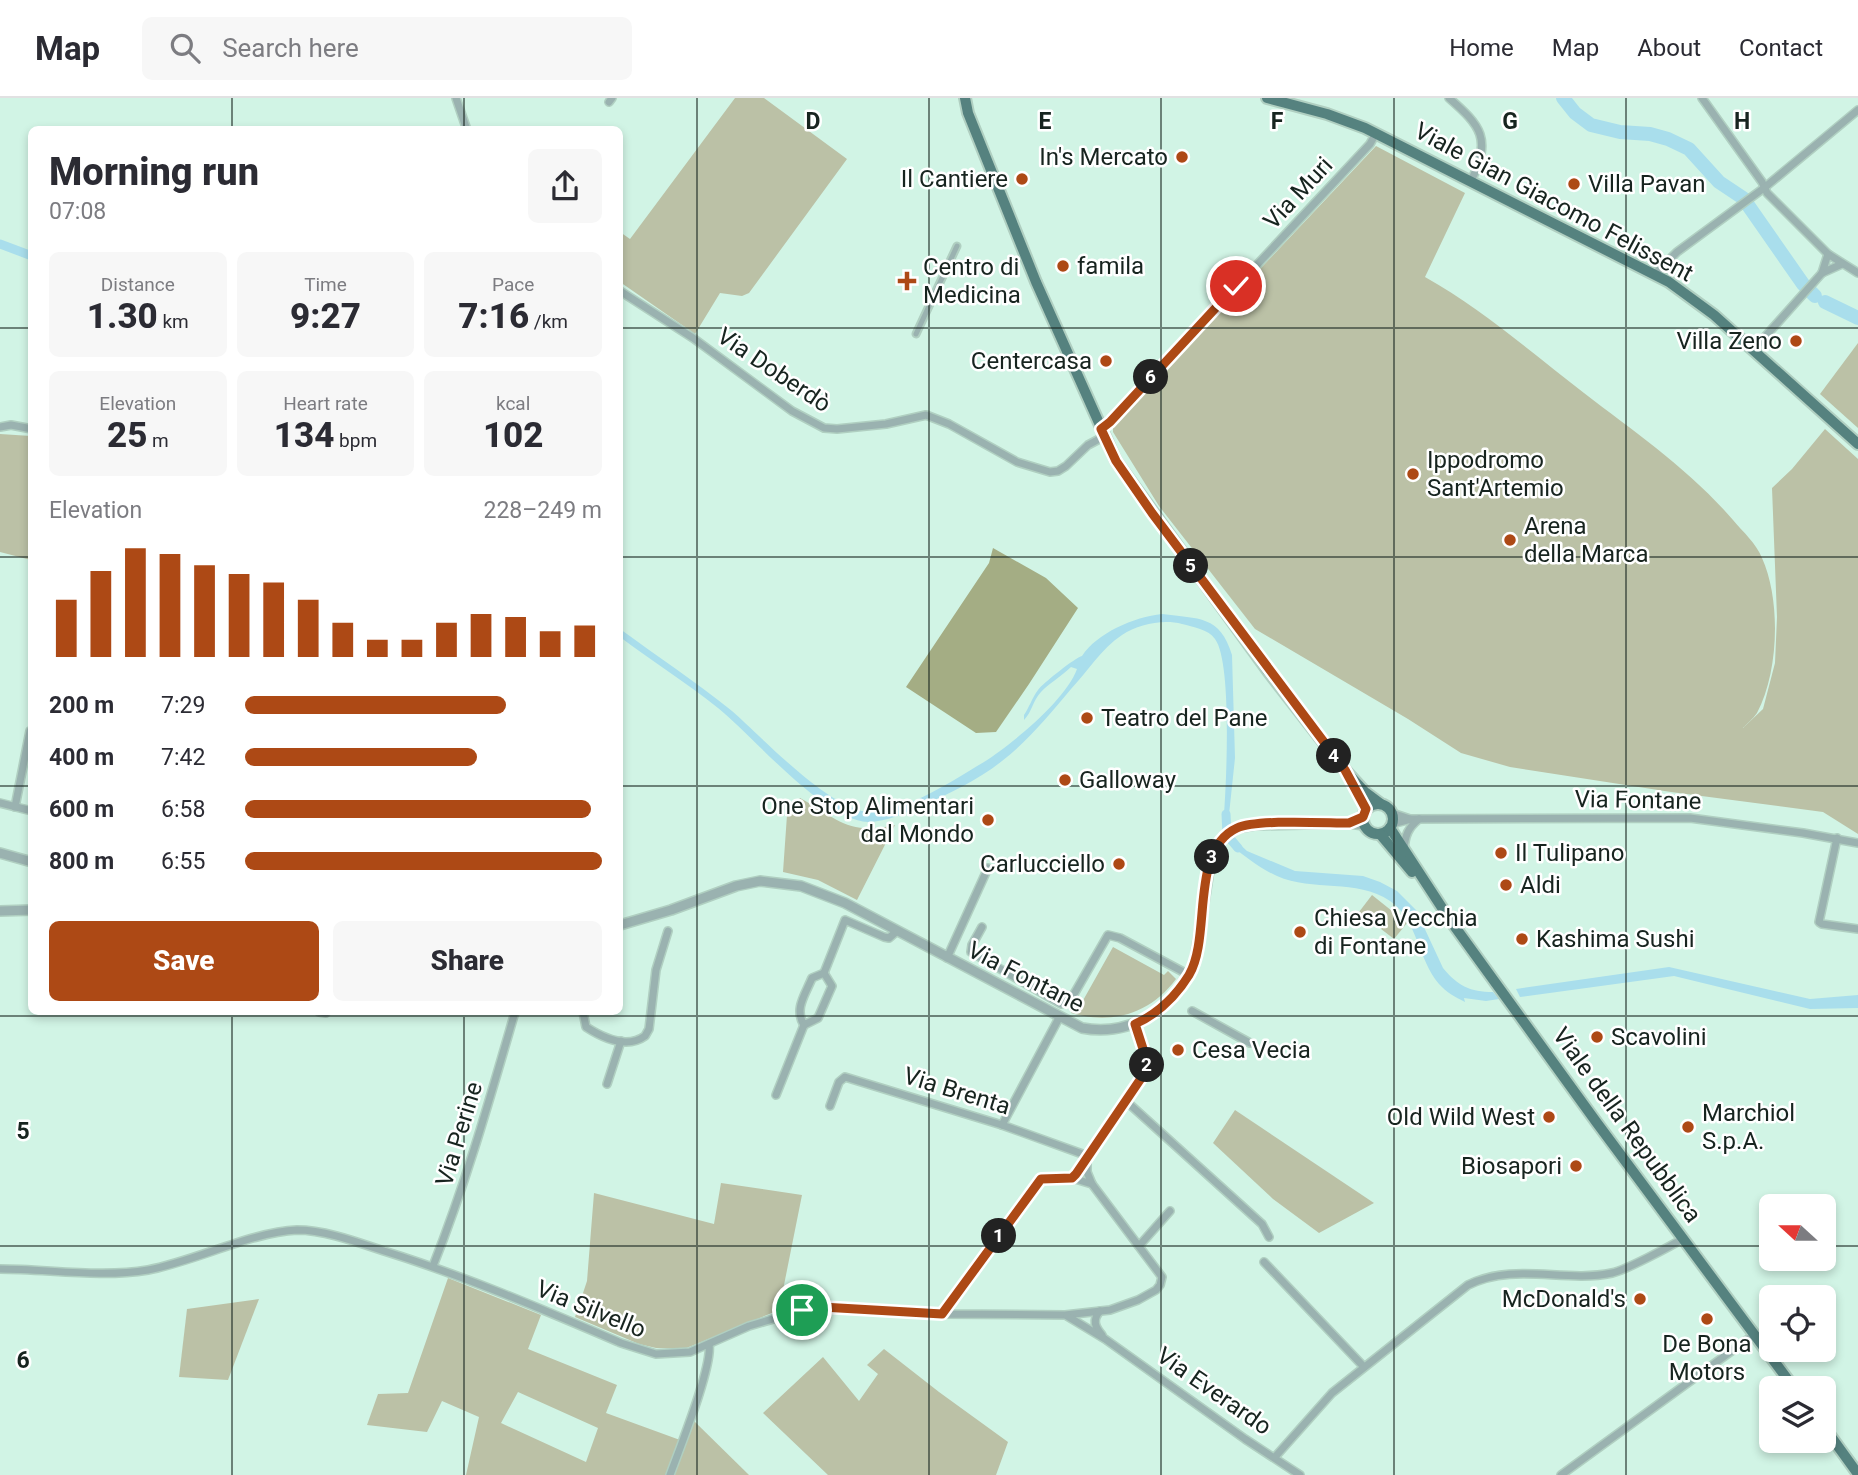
<!DOCTYPE html>
<html lang="en">
<head>
<meta charset="utf-8">
<style>
  body { margin:0; font-family:Roboto,sans-serif; background:#f7f7f7; color:#2b2b33; height:100vh; display:flex; flex-direction:column; font-size:26px; white-space:nowrap }
  * { box-sizing:border-box; margin:0 }
  p { font-size:23px; color:#7c7c81 }
  .icon { flex:none; width:38px; height:38px; fill:none; stroke:currentColor; stroke-width:2; stroke-linecap:round; stroke-linejoin:round }
  .map { position:relative; flex:1; overflow:hidden }
  .details { position:absolute; left:28px; top:28px; width:595px; height:889px; display:flex; flex-direction:column; background:#fff; border-radius:10px; box-shadow:0 4px 10px #0003 }
  .details>* { flex:none }
  .needle { width:46px; rotate:291deg }
  .tools { position:absolute; left:1759px; top:1096px; display:grid; gap:14px }
  .tools a { display:grid; place-items:center; width:77px; height:77px; border-radius:10px; background:#fff; box-shadow:0 4px 10px #0003; font-size:35px }
  .pin { position:absolute; display:grid; place-items:center; width:60px; height:60px; color:#fff; margin:-30px; border:4px solid #fff; border-radius:50%; box-shadow:0 2px 7px #0007 }
  .km { position:absolute; width:35px; height:35px; margin:-18px; border-radius:50%; background:#222; color:#fff; font-size:19px; line-height:35px; text-align:center }
  .round { display:grid; place-items:center; flex:none; width:74px; height:74px; border-radius:10px; background:#f7f7f7 }
  .overview { display:flex; align-items:center; justify-content:space-between; height:119px; padding:0 21px }
  h1 { font-size:38px; font-weight:800; line-height:52px }
  .metrics { display:grid; grid-template-columns:repeat(3,1fr); gap:10px; height:119px; padding:7px 21px }
  .metrics div { display:grid; align-content:center; border-radius:10px; background:#f7f7f7; text-align:center }
  .metrics b { font-size:35px; font-weight:800 }
  .metrics small { font-size:19px; font-weight:400 }
  .metrics p { font-size:19px }
  .chart { height:196px; padding:14px 21px }
  .chart p { display:flex; justify-content:space-between }
  .chart svg { width:100%; height:126px; margin-top:7px; stroke:#ad4915; stroke-width:6 }
  .cta { display:flex; gap:14px; margin-top:auto; padding:14px 21px }
  .cta a { flex:1; height:80px; border-radius:10px; background:#ad4915; color:#fff; font-size:28px; font-weight:800; line-height:80px; text-align:center }
  .cta a+a { background:#f7f7f7; color:#2b2b33 }
  ul { padding:0 21px; list-style:none; font-size:23px }
  li { display:grid; grid-template-columns:112px 84px 1fr; align-items:center; height:52px }
  li i { height:18px; border-radius:9px; background:#ad4915 }
  header { display:flex; align-items:center; gap:42px; box-sizing:border-box; height:98px; padding:0 35px; background:#fff; border-bottom:2px solid #e1e1e2 }
  header strong { font-size:33px }
  nav { display:flex; gap:38px; margin-inline-start:auto; font-size:24px }
  .search { width:490px; height:63px; background:#f7f7f7; display:flex; align-items:center; gap:18px; box-sizing:border-box; padding:0 24px; border-radius:10px; color:#7c7c81; font-size:26px }
  .map>svg:first-child { display:block }
  .green { fill:#bbc1a6; fill-rule:evenodd }
  .forest { fill:#a4ad84 }
  .water { fill:#a9deec }
  .lines { fill:none; stroke-linecap:round; stroke-linejoin:round }
  .canal { stroke:#a9deec; stroke-width:9 }
  .river { stroke:#a9deec; stroke-width:14 }
  .pedestrian-casing { stroke:#b0cfc1; stroke-width:9 }
  .minor-casing { stroke:#b0cfc1; stroke-width:10 }
  .tertiary-casing { stroke:#b0cfc1; stroke-width:12 }
  .primary-casing { stroke:#b0cfc1; stroke-width:14 }
  .pedestrian { stroke:#9ab2b0; stroke-width:5 }
  .minor { stroke:#9ab2b0; stroke-width:7 }
  .tertiary { stroke:#9ab2b0; stroke-width:9 }
  .primary { stroke:#55827f; stroke-width:10 }
  .route-casing { stroke:#fff; stroke-width:14 }
  .route { stroke:#ad4915; stroke-width:9 }
  .grid { fill:none; stroke:#17241f; stroke-width:2; stroke-opacity:0.55 }
  .poi-dot { fill:#ad4915; stroke:#fff; stroke-width:2.5 }
  .labels { text-anchor:middle; stroke-width:5; stroke-linejoin:round; paint-order:stroke }
  .poi-label { font-size:24px; fill:#17241f; stroke:#fff; text-anchor:start }
  .street-label { font-size:24px; fill:#17241f; stroke:#fff }
  .grid-label { font-size:23px; text-anchor:middle; font-weight:bold; fill:#17241f; stroke:#fff; stroke-width:5; stroke-linejoin:round; paint-order:stroke }
</style>
</head>
<body>
<header>
<strong>Map</strong>
<div class="search"><svg class="icon" aria-label="search" viewBox="0 0 24 24"><circle cx="10" cy="10" r="6"/><path d="M15 15l6 6"/></svg>Search here</div>
<nav><a>Home</a><a>Map</a><a>About</a><a>Contact</a></nav>
</header>
<div class="map">
<svg width="1858" height="1377" viewBox="0 0 1858 1377">
  <rect width="100%" height="100%" fill="#d1f4e5"/>
  <g class="green">
    <polygon points="735,0 764,0 847,61 749,195 742,198 720,195 695,236 620,184 620,134 630,141"/>
    <path d="M1376,48L1465,95L1425,179C1482,211 1532,255 1584,295C1636,335 1690,372 1733,422C1743,434 1756,445 1762,460C1781,502 1779,574 1757,615C1753,621 1747,625 1743,630L1763,611L1775,565L1777,519L1772,390L1792,371L1825,331L1858,361V736L1823,714L1671,694L1510,669L1461,655L1408,621L1255,531L1159,408L1113,334V327Z"/>
    <polygon points="1858,245 1858,330 1820,296"/>
    <polygon points="0,336 31,338 31,462 0,454"/>
    <path d="M800,700C838,721 849,738 895,727L857,802L818,782L783,774L787,717Z"/>
    <polygon points="1372,797 1407,825 1394,841 1359,814"/>
    <path d="M1113,849L1164,877L1168,873L1176,881C1150,916 1112,927 1071,915L1076,904L1081,906Z"/>
    <polygon points="1235,1012 1374,1105 1319,1135 1273,1101 1213,1045"/>
    <polygon points="721,1085 802,1097 779,1212 684,1251 656,1250 639,1246 575,1219 587,1183 594,1095 714,1126"/>
    <path d="M448,1180L541,1217L528,1251L617,1287L606,1315L680,1342L666,1377H466L479,1319L442,1303L427,1334L367,1327L378,1296L408,1295ZM518,1294L598,1330L586,1364L501,1325Z"/>
    <polygon points="259,1201 228,1282 179,1279 187,1211"/>
    <polygon points="884,1251 939,1294 1008,1344 996,1377 828,1377 763,1315 823,1259 859,1303 878,1276 867,1267"/>
    <polygon points="693,1322 749,1377 674,1377"/>
  </g>
  <polygon class="forest" points="993,450 1046,480 1078,510 1029,586 996,634 976,635 906,589 989,465"/>
  <g class="water">
    <path d="M1162,516C1199,521 1220,517 1232,557L1235,660L1228,726L1223,730C1226,696 1233,565 1215,541C1208,531 1193,529 1182,526C1163,521 1139,526 1122,537C1101,551 1088,573 1071,591C1050,616 1028,643 1002,663C978,682 951,695 923,707C907,714 887,724 868,724C823,722 754,639 718,610C687,585 652,563 620,539V531C657,558 696,584 732,613C761,638 834,717 873,714C913,710 950,684 984,664C1011,647 1066,602 1077,571L1071,569C1062,578 1048,586 1041,594C1033,602 1032,614 1024,622V617C1029,610 1032,600 1038,592C1042,586 1076,559 1082,558C1097,535 1134,519 1162,516Z"/>
    <path d="M1233,740L1247,753L1295,773L1363,778L1380,784L1397,793L1416,812L1443,870C1458,888 1470,894 1493,894L1499,901L1486,903L1464,900L1465,904C1455,899 1446,894 1439,886C1418,862 1418,822 1390,803C1356,780 1313,794 1277,778C1259,770 1243,757 1228,745Z"/>
    <polygon points="1669,869 1810,901 1858,897 1858,910 1810,911 1674,878 1520,899 1516,891"/>
  </g>
  <g class="lines">
    <g class="canal">
      <polyline points="0,146 32,158"/>
      <polyline points="1226,716 1227,737 1238,750"/>
    </g>
    <g class="river">
      <polyline points="1563,0 1575,15 1591,27 1620,34 1650,36 1668,41 1689,51 1719,84 1743,100 1803,186 1815,198"/>
      <polyline points="1825,204 1858,220"/>
    </g>
    <defs>
      <polyline id="pedestrian" points="916,236 957,148"/>
      <g id="minor">
        <polyline points="456,0 467,32"/>
        <path d="M1449,0C1481,28 1492,41 1471,83"/>
        <polyline points="1702,0 1762,84 1767,95 1828,156 1858,175"/>
        <polyline points="609,4 612,0"/>
        <polyline points="1828,156 1822,175 1842,166"/>
        <polyline points="1655,176 1677,154 1764,90 1858,12"/>
        <polyline points="620,193 693,240 792,313 824,330 837,331 886,326 926,317 949,326 1017,364 1050,374 1058,373 1066,368 1088,347 1105,338"/>
        <polyline points="1754,251 1822,175"/>
        <polyline points="0,329 11,327 32,331"/>
        <polyline points="1101,331 1110,324 1370,46 1376,35"/>
        <polyline points="0,705 32,713"/>
        <polyline points="15,709 30,633"/>
        <polyline points="1392,715 1410,721"/>
        <polyline points="1392,726 1411,721 1690,720 1803,735 1858,745"/>
        <polyline points="1837,740 1819,824 1822,826 1858,831"/>
        <path d="M1404,752C1405,737 1408,730 1419,721"/>
        <polyline points="982,829 972,847 971,854 1061,906 1070,903 1108,837 1120,840 1189,877"/>
        <polyline points="947,860 988,770"/>
        <path d="M824,875L832,888L818,920L804,927C794,911 805,897 812,880Z"/>
        <polyline points="824,875 845,822 884,839 889,840 897,833"/>
        <polyline points="1192,913 1250,945"/>
        <polyline points="319,914 326,915 326,914"/>
        <path d="M583,914L586,929C603,940 627,951 645,938L649,931L656,872L668,833"/>
        <polyline points="607,986 621,943"/>
        <polyline points="776,997 804,927"/>
        <polyline points="1126,1003 1262,1126 1269,1139"/>
        <polyline points="830,1008 839,984 845,979 1002,1027 1088,1058"/>
        <polyline points="1002,1027 1059,920"/>
        <polyline points="1087,1063 1087,1074 1092,1086"/>
        <path d="M1072,1080L1144,976C1151,960 1140,941 1135,926"/>
        <polyline points="1139,1148 1170,1113"/>
        <polyline points="1264,1164 1364,1269"/>
        <path d="M433,1168C466,1085 490,1000 515,914"/>
        <path d="M0,1171C48,1171 100,1180 148,1172C196,1163 251,1134 297,1132C325,1132 357,1144 384,1153C465,1178 544,1212 621,1245L656,1256L690,1254L749,1228L814,1209L942,1216L1065,1217L1110,1212L1138,1202L1156,1192L1160,1187L1162,1179L1092,1086L1072,1080L1041,1081L963,1190L942,1216"/>
        <path d="M1100,1213C1092,1222 1095,1229 1102,1237"/>
        <polyline points="1067,1218 1105,1241 1245,1341 1300,1377"/>
        <path d="M1275,1359L1332,1295L1468,1187C1514,1164 1564,1185 1612,1175C1626,1172 1671,1148 1684,1140"/>
        <path d="M670,1377C679,1352 713,1268 709,1246"/>
        <polyline points="1561,1377 1755,1236"/>
      </g>
      <g id="tertiary">
        <polyline points="0,755 32,764"/>
        <polyline points="0,813 32,812"/>
        <path d="M620,827L671,812L736,788L760,783L801,788L845,805L1082,930C1131,939 1178,910 1195,862L1209,772L1214,754L1223,741L1237,730L1254,727L1349,725L1364,727"/>
      </g>
      <g id="primary">
        <polyline points="965,0 968,15 1036,184 1116,363 1268,573 1345,672 1365,694 1381,706"/>
        <polyline points="1267,0 1327,16 1365,30 1669,184 1714,217 1858,346"/>
        <circle cx="1378" cy="721" r="15"/>
        <polyline points="1390,730 1450,822 1597,1025 1794,1290"/>
        <polyline points="1380,736 1412,774"/>
        <polyline points="1824,1329 1858,1376"/>
      </g>
    </defs>
    <use href="#pedestrian" class="pedestrian-casing"/>
    <use href="#minor" class="minor-casing"/>
    <use href="#tertiary" class="tertiary-casing"/>
    <use href="#primary" class="primary-casing"/>
    <use href="#pedestrian" class="pedestrian"/>
    <use href="#minor" class="minor"/>
    <use href="#tertiary" class="tertiary"/>
    <use href="#primary" class="primary"/>
  </g>
  <g class="lines">
    <defs>
      <path id="route" d="M802,1212L822,1209L942,1216L1041,1081L1072,1080L1076,1076L1144,976L1146,960L1135,926C1157,916 1176,898 1189,877C1212,838 1189,752 1237,730C1257,721 1325,725 1349,725L1363,719L1366,711L1345,672L1152,415L1116,363L1101,331L1110,324L1236,188"/>
    </defs>
    <use href="#route" class="route-casing"/>
    <use href="#route" class="route"/>
  </g>
  <path class="grid" d="M232,0V32M464,0V32M697,0V1377M929,0V1377M1161,0V1377M1394,0V1377M1626,0V1377M0,230H32M620,230H1858M0,459H32M620,459H1858M0,688H32M620,688H1858M232,914V1377M464,914V1377M0,918H1858M0,1148H1771M1824,1148H1858"/>
  <g class="poi-dot">
    <circle cx="1182" cy="59" r="7"/>
    <circle cx="1022" cy="81" r="7"/>
    <circle cx="1574" cy="86" r="7"/>
    <circle cx="1063" cy="168" r="7"/>
    <path d="M903.5 172.5h7v7h7v7h-7v7h-7v-7h-7v-7h7z"/>
    <circle cx="1796" cy="243" r="7"/>
    <circle cx="1106" cy="263" r="7"/>
    <circle cx="1413" cy="376" r="7"/>
    <circle cx="1510" cy="442" r="7"/>
    <circle cx="1087" cy="620" r="7"/>
    <circle cx="1065" cy="682" r="7"/>
    <circle cx="988" cy="722" r="7"/>
    <circle cx="1501" cy="755" r="7"/>
    <circle cx="1119" cy="766" r="7"/>
    <circle cx="1506" cy="787" r="7"/>
    <circle cx="1300" cy="834" r="7"/>
    <circle cx="1522" cy="841" r="7"/>
    <circle cx="1597" cy="939" r="7"/>
    <circle cx="1178" cy="952" r="7"/>
    <circle cx="1549" cy="1019" r="7"/>
    <circle cx="1688" cy="1029" r="7"/>
    <circle cx="1576" cy="1068" r="7"/>
    <circle cx="1640" cy="1201" r="7"/>
    <circle cx="1707" cy="1221" r="7"/>
  </g>
  <g class="labels">
    <g class="poi-label">
      <text x="1168" y="67" text-anchor="end">In's Mercato</text>
      <text x="1008" y="89" text-anchor="end">Il Cantiere</text>
      <text x="1588" y="94">Villa Pavan</text>
      <text x="1077" y="176">famila</text>
      <text x="923" y="177">Centro di<tspan x="923" dy="28">Medicina</tspan></text>
      <text x="1782" y="251" text-anchor="end">Villa Zeno</text>
      <text x="1092" y="271" text-anchor="end">Centercasa</text>
      <text x="1427" y="370">Ippodromo<tspan x="1427" dy="28">Sant'Artemio</tspan></text>
      <text x="1524" y="436">Arena<tspan x="1524" dy="28">della Marca</tspan></text>
      <text x="1101" y="628">Teatro del Pane</text>
      <text x="1079" y="690">Galloway</text>
      <text x="974" y="716" text-anchor="end">One Stop Alimentari<tspan x="974" dy="28">dal Mondo</tspan></text>
      <text x="1515" y="763">Il Tulipano</text>
      <text x="1105" y="774" text-anchor="end">Carlucciello</text>
      <text x="1520" y="795">Aldi</text>
      <text x="1314" y="828">Chiesa Vecchia<tspan x="1314" dy="28">di Fontane</tspan></text>
      <text x="1536" y="849">Kashima Sushi</text>
      <text x="1611" y="947">Scavolini</text>
      <text x="1192" y="960">Cesa Vecia</text>
      <text x="1702" y="1023">Marchiol<tspan x="1702" dy="28">S.p.A.</tspan></text>
      <text x="1535" y="1027" text-anchor="end">Old Wild West</text>
      <text x="1562" y="1076" text-anchor="end">Biosapori</text>
      <text x="1626" y="1209" text-anchor="end">McDonald's</text>
      <text x="1707" y="1254" text-anchor="middle">De Bona<tspan x="1707" dy="28">Motors</tspan></text>
    </g>
    <g class="street-label">
      <text transform="translate(1298 95) rotate(-47)" y="8">Via Muri</text>
      <text transform="translate(1554 104) rotate(28)" y="8">Viale Gian Giacomo Felissent</text>
      <text transform="translate(774 272) rotate(34)" y="8">Via Doberdò</text>
      <text transform="translate(1638 702) rotate(1)" y="8">Via Fontane</text>
      <text transform="translate(1026 879) rotate(27)" y="8">Via Fontane</text>
      <text transform="translate(957 993) rotate(17)" y="8">Via Brenta</text>
      <text transform="translate(1627 1027) rotate(54)" y="8">Viale della Repubblica</text>
      <text transform="translate(459 1036) rotate(-73)" y="8">Via Perine</text>
      <text transform="translate(591 1211) rotate(22)" y="8">Via Silvello</text>
      <text transform="translate(1214 1293) rotate(35)" y="8">Via Everardo</text>
    </g>
  </g>
  <g class="grid-label">
    <text x="813" y="31">D</text>
    <text x="1045" y="31">E</text>
    <text x="1277" y="31">F</text>
    <text x="1510" y="31">G</text>
    <text x="1742" y="31">H</text>
    <text x="23" y="1041">5</text>
    <text x="23" y="1270">6</text>
  </g>
</svg>
<div class="tools">
<a><svg class="needle" viewBox="-14 -14 28 28"><path d="M0-13l5 13h-10z" fill="#e53935"/><path d="M0 13l5-13h-10z" fill="#7c7c81"/></svg></a>
<a><svg class="icon" aria-label="locate" viewBox="0 0 24 24"><circle cx="12" cy="12" r="6"/><path d="M12 2v4M12 18v4M2 12h4M18 12h4"/></svg></a>
<a><svg class="icon" aria-label="layers" viewBox="0 0 24 24"><path d="M12 4l9 5-9 5-9-5zM3 14l9 5 9-5"/></svg></a>
</div>
<div class="pin" style="left:802px;top:1212px;background:#1e9e55"><svg class="icon" aria-label="arrive" viewBox="0 0 24 24"><path d="M6 21V4h12l-3 4 3 4H6"/></svg></div>
<div class="pin" style="left:1236px;top:188px;background:#d93025"><svg class="icon" aria-label="check" viewBox="0 0 24 24"><path d="M5 12l5 5 9-10"/></svg></div>
<b class="km" style="left:999px;top:1138px">1</b>
<b class="km" style="left:1147px;top:967px">2</b>
<b class="km" style="left:1212px;top:759px">3</b>
<b class="km" style="left:1334px;top:658px">4</b>
<b class="km" style="left:1191px;top:468px">5</b>
<b class="km" style="left:1151px;top:279px">6</b>
<section class="details">
<div class="overview"><div><h1>Morning run</h1><p>07:08</p></div><a class="round"><svg class="icon" aria-label="share" viewBox="0 0 24 24"><path d="M12 15V3M7 8l5-5 5 5M5 13v7h14v-7"/></svg></a></div>
<div class="metrics">
<div><p>Distance</p><b>1.30<small> km</small></b></div>
<div><p>Time</p><b>9:27</b></div>
<div><p>Pace</p><b>7:16<small> /km</small></b></div>
</div>
<div class="metrics">
<div><p>Elevation</p><b>25<small> m</small></b></div>
<div><p>Heart rate</p><b>134<small> bpm</small></b></div>
<div><p>kcal</p><b>102</b></div>
</div>
<div class="chart"><p><span>Elevation</span>228–249 m</p>
<svg viewBox="0 0 160 44" preserveAspectRatio="none"><path d="M5 44V24M15 44V14M25 44V6M35 44V8M45 44V12M55 44V15M65 44V18M75 44V24M85 44V32M95 44V38M105 44V38M115 44V32M125 44V29M135 44V30M145 44V35M155 44V33"/></svg>
</div>
<ul>
<li><b>200 m</b>7:29<i style="width:73%"></i></li>
<li><b>400 m</b>7:42<i style="width:65%"></i></li>
<li><b>600 m</b>6:58<i style="width:97%"></i></li>
<li><b>800 m</b>6:55<i style="width:100%"></i></li>
</ul>
<div class="cta"><a>Save</a><a>Share</a></div>
</section>
</div>
</body>
</html>
